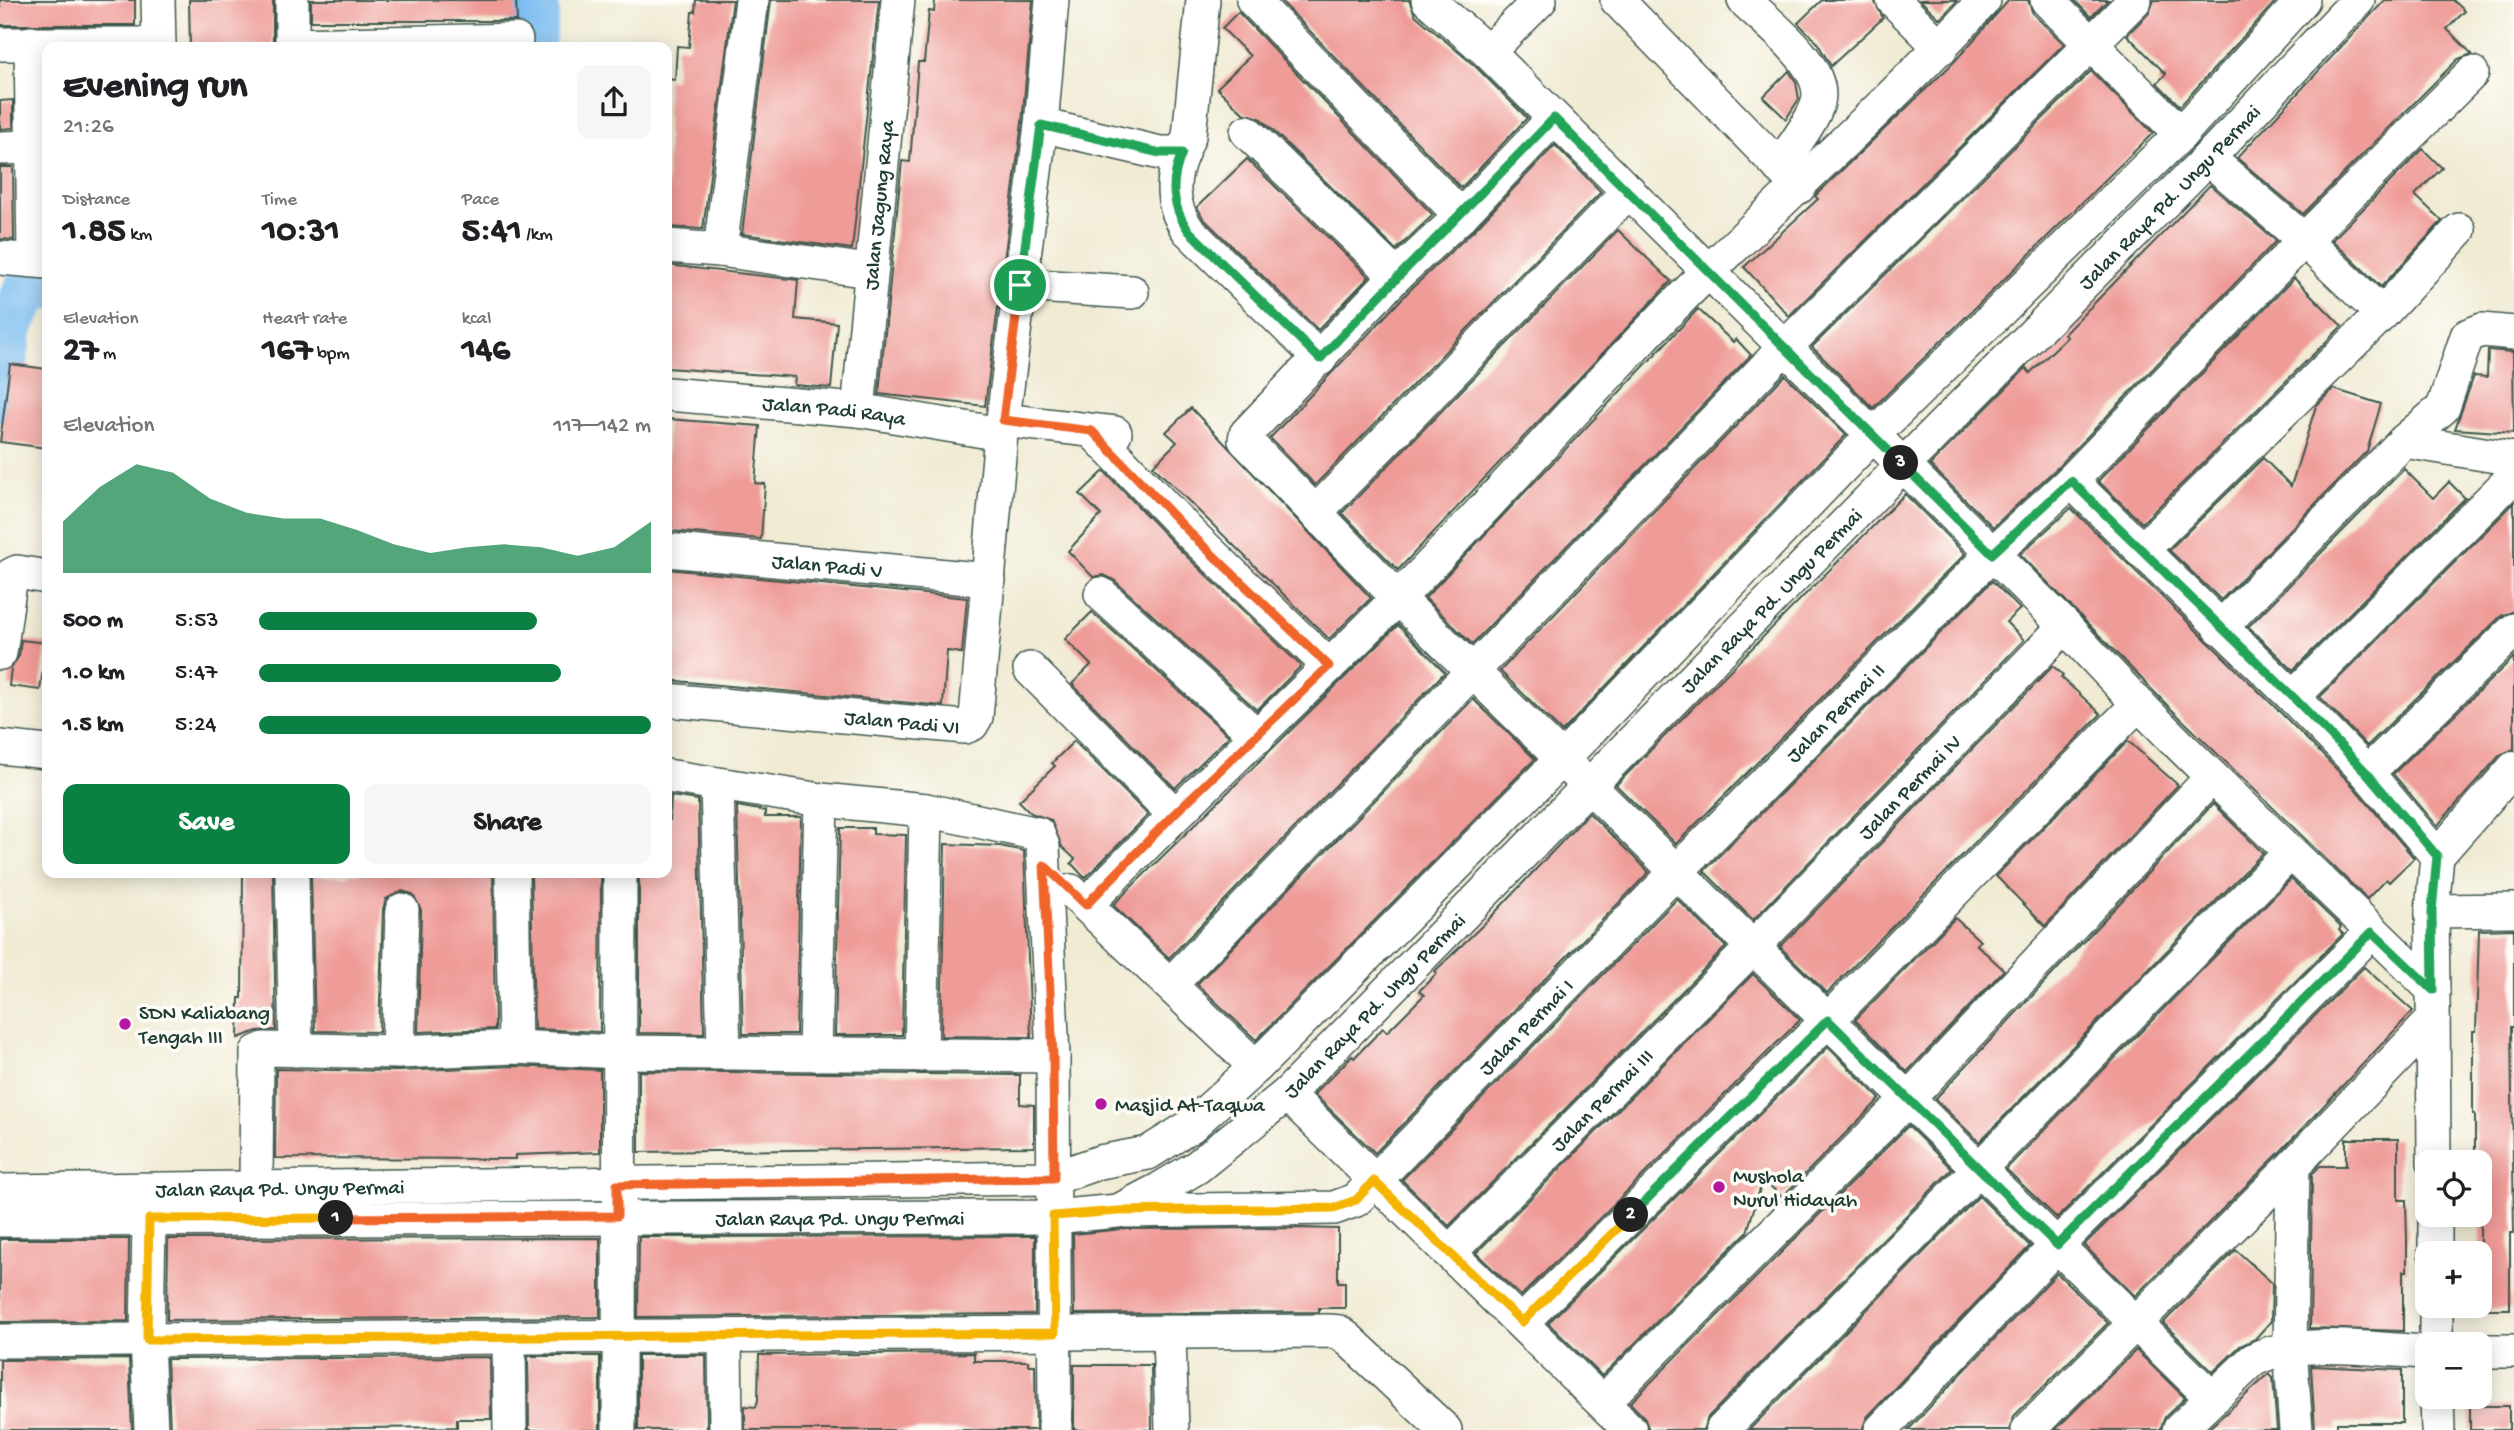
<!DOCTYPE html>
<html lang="en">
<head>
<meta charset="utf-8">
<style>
  body { margin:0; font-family:"Gochi Hand",sans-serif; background:#f6f6f6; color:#202124; height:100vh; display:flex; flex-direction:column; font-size:26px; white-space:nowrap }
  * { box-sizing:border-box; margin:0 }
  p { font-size:23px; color:#757577 }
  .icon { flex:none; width:38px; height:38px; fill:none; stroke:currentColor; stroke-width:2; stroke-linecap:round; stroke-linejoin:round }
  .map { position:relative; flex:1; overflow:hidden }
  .drawer { position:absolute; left:42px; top:42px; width:630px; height:836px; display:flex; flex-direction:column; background:#fff; border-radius:14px; box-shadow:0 4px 18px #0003 }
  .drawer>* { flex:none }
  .tools { position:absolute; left:2415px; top:1150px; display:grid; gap:14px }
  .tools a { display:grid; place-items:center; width:77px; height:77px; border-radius:14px; background:#fff; box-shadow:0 4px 18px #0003; font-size:35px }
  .pin { position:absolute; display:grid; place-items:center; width:60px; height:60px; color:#fff; margin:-30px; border:4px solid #fff; border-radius:50%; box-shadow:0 2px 7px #0007 }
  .km { position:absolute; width:35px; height:35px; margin:-18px; border-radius:50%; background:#222; color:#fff; font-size:19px; line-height:35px; text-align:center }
  .round { display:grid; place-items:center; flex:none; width:74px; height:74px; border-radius:14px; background:#f6f6f6 }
  .overview { display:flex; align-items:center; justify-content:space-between; height:119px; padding:0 21px }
  h1 { font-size:38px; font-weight:700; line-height:52px }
  .figures { display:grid; grid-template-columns:repeat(3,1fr); gap:10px; height:119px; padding:7px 21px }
  .figures div { display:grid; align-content:center }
  .figures b { font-size:35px; font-weight:700 }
  .figures small { font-size:19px; font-weight:400 }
  .figures p { font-size:19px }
  .chart { height:196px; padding:14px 21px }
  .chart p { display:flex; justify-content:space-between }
  .chart svg { width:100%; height:126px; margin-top:7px; fill:#0b8043; opacity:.7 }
  .button { display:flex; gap:14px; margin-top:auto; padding:14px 21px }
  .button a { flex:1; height:80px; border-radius:14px; background:#0b8043; color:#fff; font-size:28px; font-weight:700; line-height:80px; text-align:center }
  .button a+a { background:#f6f6f6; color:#202124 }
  ul { padding:0 21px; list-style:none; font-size:23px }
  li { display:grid; grid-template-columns:112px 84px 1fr; align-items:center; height:52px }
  li i { height:18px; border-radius:9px; background:#0b8043 }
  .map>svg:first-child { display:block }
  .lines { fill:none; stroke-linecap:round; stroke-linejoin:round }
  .river { stroke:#7dbdf1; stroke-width:49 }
  .building { fill:#ef9b98 }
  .minor-casing { stroke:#3e574c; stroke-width:36 }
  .minor { stroke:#fff; stroke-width:33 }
  .split-1-casing { stroke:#fff; stroke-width:14 }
  .split-2-casing { stroke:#fff; stroke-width:14 }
  .split-3-casing { stroke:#fff; stroke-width:14 }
  .split-4-casing { stroke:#fff; stroke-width:14 }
  .split-1 { stroke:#f0652b; stroke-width:9 }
  .split-2 { stroke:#f5b400; stroke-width:9 }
  .split-3 { stroke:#22a559; stroke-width:9 }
  .split-4 { stroke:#22a559; stroke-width:9 }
  .poi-dot { fill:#b5179e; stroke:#fdfcf7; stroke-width:2.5 }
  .labels { text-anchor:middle; stroke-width:7; stroke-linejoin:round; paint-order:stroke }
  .street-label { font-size:21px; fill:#1f3d34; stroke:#fdfcf7 }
  .poi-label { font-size:21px; fill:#1f3d34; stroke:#fdfcf7; text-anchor:start }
</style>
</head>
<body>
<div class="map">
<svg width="2514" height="1430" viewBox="0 0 2514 1430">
  <rect width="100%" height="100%" fill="#fdfcf7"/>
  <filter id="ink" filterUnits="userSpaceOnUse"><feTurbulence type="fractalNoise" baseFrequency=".0143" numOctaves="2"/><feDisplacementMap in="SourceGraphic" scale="14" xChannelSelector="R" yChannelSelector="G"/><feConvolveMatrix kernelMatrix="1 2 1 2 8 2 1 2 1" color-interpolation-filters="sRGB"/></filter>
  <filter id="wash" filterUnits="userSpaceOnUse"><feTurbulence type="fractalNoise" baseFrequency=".00686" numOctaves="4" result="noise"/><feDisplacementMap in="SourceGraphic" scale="28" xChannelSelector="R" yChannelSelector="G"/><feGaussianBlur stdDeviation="1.57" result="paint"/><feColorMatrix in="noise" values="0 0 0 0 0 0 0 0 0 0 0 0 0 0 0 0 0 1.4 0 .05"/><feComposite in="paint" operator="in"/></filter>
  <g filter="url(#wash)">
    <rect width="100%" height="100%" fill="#f1ebd4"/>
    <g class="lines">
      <g class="river">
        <polyline points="530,47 535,12 532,0"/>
        <polyline points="0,398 7,330 30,285 47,285"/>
      </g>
    </g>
    <g id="blocks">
      <g class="building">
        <rect x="0" y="0" width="135" height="25"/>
        <polygon points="189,0 273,0 273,47 190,47"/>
        <polygon points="311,0 516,0 517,21 311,21"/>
        <polygon points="696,0 733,0 703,229 667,227 667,79 675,80 677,46 689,47 692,12 695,12"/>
        <polygon points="771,0 879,0 852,249 742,234"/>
        <polygon points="935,0 1033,0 1022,123 985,406 879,394 902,161 910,162 918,62 924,62 929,11 934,12"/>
        <polygon points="1280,0 1409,0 1415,15 1475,66 1527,118 1461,188"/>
        <polygon points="1822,0 1874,0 1883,18 1831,66 1817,42 1798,23"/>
        <polygon points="1920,0 1956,0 1957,1 1940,19"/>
        <polygon points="2009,0 2028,0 2033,14 2064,44 1789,316 1744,267 1818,199 1815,196 1955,61"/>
        <polygon points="2074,0 2108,0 2091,17"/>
        <polygon points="2154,0 2277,0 2180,106 2157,83 2166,74 2127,35 2149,13"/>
        <polygon points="2385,0 2453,0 2465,11 2447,29 2472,54 2458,59 2303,214 2237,158"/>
        <polygon points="1238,12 1433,215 1396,250 1260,118 1243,113 1217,88 1250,56 1222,28"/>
        <polygon points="1789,71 1796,82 1799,99 1786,119 1763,97"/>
        <polygon points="2091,71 2153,133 1873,408 1812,347"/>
        <polygon points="13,100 13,128 0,129 0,101"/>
        <polygon points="1555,145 1601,192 1315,485 1270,438 1410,290 1474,230"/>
        <polygon points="2423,149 2442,168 2415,195 2442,221 2381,287 2332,240"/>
        <polygon points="1247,159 1369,277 1318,330 1203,218 1197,207"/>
        <polygon points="0,167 13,167 14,240 0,239"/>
        <polygon points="2210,185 2276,241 2058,467 1993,527 1930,465 2026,368 2030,373 2067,337 2064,334"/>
        <polygon points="1618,230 1671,281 1398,570 1342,513"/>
        <polygon points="667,265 798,280 795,319 837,323 831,388 794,385 795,377 667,368"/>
        <polygon points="2294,278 2342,326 2142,523 2098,481"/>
        <polygon points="1698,309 1733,342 1736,339 1751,355 1472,644 1425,598"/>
        <polygon points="2488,350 2513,352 2514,433 2455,429 2474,376 2487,377"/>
        <polygon points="10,364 47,369 47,448 0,442"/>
        <polygon points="1785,375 1846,435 1562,732 1500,671"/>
        <polygon points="2333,389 2381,404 2367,451 2221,600 2169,550 2263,458 2291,486 2316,406"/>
        <polygon points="1191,408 1371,598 1329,639 1153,466 1177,442 1166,432"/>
        <polygon points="667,419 760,426 755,483 765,484 761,539 671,531 672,520 667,520"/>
        <polygon points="2404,469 2433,498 2449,482 2465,498 2293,670 2248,627"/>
        <polygon points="1104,471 1177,547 1301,666 1257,710 1114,580 1104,575 1093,577 1068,551 1101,515 1080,494"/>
        <polygon points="1905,494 1965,554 1676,844 1616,785"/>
        <polygon points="2514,503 2514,611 2501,616 2367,746 2320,697"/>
        <polygon points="2071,508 2279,711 2353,786 2414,858 2389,882 2386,879 2367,899 2168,706 2020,554"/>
        <polygon points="667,569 967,598 962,653 947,651 943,706 667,680"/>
        <polygon points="1992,581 2020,609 2006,622 2024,640 1753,920 1704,871"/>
        <polygon points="1092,612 1229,736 1175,788 1072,684 1091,665 1065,639"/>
        <polygon points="1398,625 1445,672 1169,958 1113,905"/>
        <polygon points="21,640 47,643 40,690 9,686 11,668 19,656"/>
        <polygon points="2514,657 2514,749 2500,755 2437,826 2393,774"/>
        <polygon points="2053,666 2063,675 2061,677 2101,714 1827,993 1780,947"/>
        <polygon points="1473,699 1535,759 1256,1040 1197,984"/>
        <polygon points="1074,741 1148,815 1085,878 1071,863 1075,859 1062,847 1051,820 1031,813 1019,801 1055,766 1052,763"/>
        <polygon points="2128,741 2178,785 2045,926 1996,876"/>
        <polygon points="671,796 698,800 704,1034 639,1033 639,873 667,873 667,820 670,820"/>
        <polygon points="2213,804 2263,853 1979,1142 1935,1099"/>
        <polygon points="737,806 765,811 765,817 801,817 796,1034 743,1034"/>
        <polygon points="1589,813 1649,872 1375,1153 1314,1094 1352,1056 1354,1058 1383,1028 1387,1032 1424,995 1419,991 1437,973 1435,971 1487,921"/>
        <polygon points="840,828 873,828 873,834 906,835 902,1035 835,1035"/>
        <polygon points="945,844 1000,846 1024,851 1031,1037 941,1036"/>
        <polygon points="243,873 273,873 276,1030 257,1031 238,1038 239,998 242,998"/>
        <polygon points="349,873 493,873 495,1029 418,1032 421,910 413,894 402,891 386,899 383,909 379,1032 315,1031 311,876 349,876"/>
        <polygon points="531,873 601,873 600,1032 534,1029"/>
        <polygon points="2291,879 2341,927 2339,930 2343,934 2057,1218 2006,1169"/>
        <polygon points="1677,899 1726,947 1449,1226 1402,1180"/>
        <polygon points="1955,918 1980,941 1976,944 2004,970 1907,1072 1855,1020"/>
        <polygon points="2514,929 2514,1027 2511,1027 2514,1233 2510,1233 2510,1309 2480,1309 2480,1162 2475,1162 2475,1114 2473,1114 2473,1031 2476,1031 2479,930"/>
        <polygon points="2364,967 2413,1011 2279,1153 2135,1296 2084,1245"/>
        <polygon points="1753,974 1800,1020 1521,1296 1476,1253"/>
        <polygon points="1828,1047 1880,1099 1782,1197 1763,1179 1747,1232 1602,1376 1548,1323"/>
        <polygon points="515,1066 600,1070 600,1152 515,1155 515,1159 275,1158 276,1069 398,1071"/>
        <polygon points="639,1071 1020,1075 1020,1104 1034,1105 1034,1147 639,1152"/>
        <polygon points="1908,1126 1952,1169 1708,1417 1703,1430 1649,1430 1644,1417 1630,1403"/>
        <polygon points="2346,1139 2398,1139 2398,1200 2406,1200 2407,1240 2407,1271 2403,1271 2403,1331 2310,1328 2312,1174 2320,1166 2346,1166"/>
        <polygon points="1979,1196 2030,1246 1867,1417 1862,1430 1749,1430"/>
        <polygon points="1297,1228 1338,1229 1338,1282 1345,1282 1345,1308 1319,1308 1319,1312 1074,1314 1073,1234 1123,1229"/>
        <polygon points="1035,1236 1035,1314 638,1317 639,1237"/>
        <polygon points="600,1238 600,1317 167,1320 168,1239"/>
        <polygon points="0,1239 129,1239 128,1321 0,1322"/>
        <polygon points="2236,1250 2272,1283 2271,1321 2255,1339 2240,1346 2213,1372 2163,1323"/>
        <polygon points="2057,1273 2108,1323 2014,1416 2009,1430 1908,1430"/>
        <polygon points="2136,1350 2185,1398 2165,1417 2160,1430 2055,1430"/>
        <polygon points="974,1353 974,1361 1028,1361 1028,1365 1035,1365 1036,1430 745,1430 745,1406 756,1407 758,1400 759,1355"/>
        <polygon points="638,1355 706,1355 707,1430 638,1430"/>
        <polygon points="528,1356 600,1356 600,1430 529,1430"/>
        <polygon points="490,1357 491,1419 457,1419 457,1427 170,1430 167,1359"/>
        <polygon points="129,1359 132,1430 0,1430 0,1360"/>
        <polygon points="1074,1365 1151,1365 1152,1430 1074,1430"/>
        <polygon points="2311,1366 2402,1370 2402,1423 2337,1423 2337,1430 2315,1430"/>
        <polygon points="2269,1374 2273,1378 2277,1430 2207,1430"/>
        <rect x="2470" y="1406" width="39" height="24"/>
      </g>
    </g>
  </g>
  <g filter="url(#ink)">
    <use href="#blocks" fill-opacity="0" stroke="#3e574c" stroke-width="2"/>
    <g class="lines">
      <defs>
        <g id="minor">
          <polyline points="158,0 159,47"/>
          <polyline points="292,0 292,47"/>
          <polyline points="1253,0 1461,216"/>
          <path d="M1428,0L1488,52L2065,626C2181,754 2311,868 2433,990L2434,1162"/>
          <polyline points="1617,0 1799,187"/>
          <path d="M1744,0C1766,22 1827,66 1818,102C1814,120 1790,150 1779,167"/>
          <polyline points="1893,0 1941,48"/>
          <polyline points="2047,0 2181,134"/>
          <polyline points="31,43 34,259"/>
          <polyline points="0,44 159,44"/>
          <polyline points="292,45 516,40"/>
          <polyline points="1488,52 1540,0"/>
          <polyline points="1554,118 1461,216 1396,276 1246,434 1245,440 1398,598 2211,1397"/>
          <polyline points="1041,125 1160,153 1182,153 1189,136 1203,0"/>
          <polyline points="1247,132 1396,276"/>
          <polyline points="0,148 34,147"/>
          <path d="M1182,153C1170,181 1171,206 1188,230L1320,359"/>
          <polyline points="2208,158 2304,240 2382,314"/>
          <polyline points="667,246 720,250 752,0"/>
          <polyline points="720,250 869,271"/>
          <polyline points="0,258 47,262"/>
          <polyline points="1020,285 1132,292"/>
          <path id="s1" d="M667,394L858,410L1001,434"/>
          <path id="s2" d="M858,410L898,0"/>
          <polyline points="1003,420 1115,433"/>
          <polyline points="1092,431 1191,534 1329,666"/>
          <polyline points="2404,441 2514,459"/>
          <polyline points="2071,481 2293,697 2367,773 2437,856 2432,911 2433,990"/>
          <polyline points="1315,513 1629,191"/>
          <path id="s3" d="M667,550L989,580"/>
          <polyline points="2141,551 2382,314 2459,230"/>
          <polyline points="1101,594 1258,737"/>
          <polyline points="2220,628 2404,441 2443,408 2467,336 2482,330 2514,333"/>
          <polyline points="0,653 11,575 17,572 47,577"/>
          <polyline points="1030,669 1174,814"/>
          <polyline points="2293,697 2514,476"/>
          <path id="s4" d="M667,700L965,727L972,724L976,717L1001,434L1041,125L1052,0"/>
          <polyline points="0,747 47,752"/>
          <polyline points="2367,773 2514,630"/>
          <polyline points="667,776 821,800 926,810 1038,834 1043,846 1053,1056 1055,1430"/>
          <polyline points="717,784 724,1052"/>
          <polyline points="2437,856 2514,768"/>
          <polyline points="292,873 296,1050"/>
          <polyline points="512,873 515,1047"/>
          <polyline points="1071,891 1256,1067"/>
          <path d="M1086,905C1187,800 1294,703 1397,599C1504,492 1602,375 1710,270C1802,180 1898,95 1984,0"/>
          <polyline points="2432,911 2514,910"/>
          <polyline points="1170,985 1786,346 2135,0"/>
          <polyline points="398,1052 402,910"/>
          <polyline points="815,1054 821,800"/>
          <polyline points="921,1055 926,810"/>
          <polyline points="1287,1094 1630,1430"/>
          <polyline points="2293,1166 2290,1347 2296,1430"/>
          <polyline points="256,1186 257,1052 264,1049 398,1052 515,1047 618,1052 1053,1056"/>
          <path id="s5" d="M0,1191L1054,1178L1100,1162L1148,1153L1191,1126L1256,1067L1563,758L1874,434L2181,134L2303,0"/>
          <path id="s6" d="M1126,1211L1334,1208L1356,1200L1677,871L1992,554L2071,481L2304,240L2472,73"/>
          <polyline points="2435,1214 2435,1253"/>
          <polyline points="149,1219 147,1340 151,1430"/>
          <path id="s7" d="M0,1220L1053,1217L1118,1211L1160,1189L1197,1167L1287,1094L1903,465L2208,158L2358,0"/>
          <path id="s8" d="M1450,1252L1754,946L2065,626"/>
          <polyline points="2436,1306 2436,1344"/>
          <polyline points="1522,1322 1828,1020 2137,705"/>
          <polyline points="1169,1334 1172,1430"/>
          <polyline points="725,1335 726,1430"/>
          <polyline points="509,1337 510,1430"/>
          <polyline points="0,1341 1329,1331 1339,1332 1348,1339 1445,1430"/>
          <polyline points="2480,1351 2514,1351"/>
          <polyline points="2437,1396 2438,1430"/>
          <polyline points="1603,1402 1908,1099 2211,778"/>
          <polyline points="619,1430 620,873"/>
          <polyline points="1722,1430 2289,854"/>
          <polyline points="1881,1430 2057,1245 2372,932"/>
          <polyline points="2028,1430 2293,1166 2433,1020"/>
          <path d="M2179,1430L2253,1360C2296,1337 2377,1350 2427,1352"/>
        </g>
      </defs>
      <use href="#minor" class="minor-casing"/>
      <use href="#minor" class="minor"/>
    </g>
  </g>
  <g class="lines" filter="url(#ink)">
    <defs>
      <polyline id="split-1" points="336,1218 617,1216 617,1185 1054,1178 1053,1056 1044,865 1086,905 1174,814 1329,666 1191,534 1092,431 1003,420 1020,285"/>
      <polyline id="split-2" points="336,1218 149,1219 147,1340 1055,1333 1053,1216 1118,1211 1334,1208 1356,1200 1374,1181 1522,1322 1631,1215"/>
      <polyline id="split-3" points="1631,1215 1828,1020 2057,1245 2372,932 2433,990 2432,911 2437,856 2367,773 2293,697 2071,481 1992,554 1901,463"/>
      <path id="split-4" d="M1020,285L1041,125L1160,153H1182C1170,181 1171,205 1188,230L1320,359C1396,276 1477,199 1554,118L1901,463"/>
    </defs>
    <use href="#split-1" class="split-1-casing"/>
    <use href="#split-2" class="split-2-casing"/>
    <use href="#split-3" class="split-3-casing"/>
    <use href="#split-4" class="split-4-casing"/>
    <use href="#split-1" class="split-1"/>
    <use href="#split-2" class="split-2"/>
    <use href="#split-3" class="split-3"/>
    <use href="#split-4" class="split-4"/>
  </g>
  <g class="poi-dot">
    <circle cx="125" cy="1024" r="7"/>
    <circle cx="1101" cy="1104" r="7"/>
    <circle cx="1719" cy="1187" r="7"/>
  </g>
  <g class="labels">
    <g class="street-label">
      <text dy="7" stroke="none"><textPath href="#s7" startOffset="2583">Jalan Raya Pd. Ungu Permai</textPath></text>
      <text dy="7" stroke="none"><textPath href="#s2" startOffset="206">Jalan Jagung Raya</textPath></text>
      <text dy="7" stroke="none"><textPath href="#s1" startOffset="168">Jalan Padi Raya</textPath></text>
      <text dy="7" stroke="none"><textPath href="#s3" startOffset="161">Jalan Padi V</textPath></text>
      <text dy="7" stroke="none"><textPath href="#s7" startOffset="2016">Jalan Raya Pd. Ungu Permai</textPath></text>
      <text dy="7" stroke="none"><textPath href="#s6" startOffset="915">Jalan Permai II</textPath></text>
      <text dy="7" stroke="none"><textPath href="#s4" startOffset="236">Jalan Padi VI</textPath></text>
      <text dy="7" stroke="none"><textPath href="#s8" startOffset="654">Jalan Permai IV</textPath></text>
      <text dy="7" stroke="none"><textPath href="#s7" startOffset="1449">Jalan Raya Pd. Ungu Permai</textPath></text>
      <text dy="7" stroke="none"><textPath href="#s6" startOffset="474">Jalan Permai I</textPath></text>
      <text dy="7" stroke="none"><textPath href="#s8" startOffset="215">Jalan Permai III</textPath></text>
      <text dy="7" stroke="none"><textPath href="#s5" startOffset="280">Jalan Raya Pd. Ungu Permai</textPath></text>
      <text dy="7" stroke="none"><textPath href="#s7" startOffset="840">Jalan Raya Pd. Ungu Permai</textPath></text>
    </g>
    <g class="poi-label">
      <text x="139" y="1019">SDN Kaliabang<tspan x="139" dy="24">Tengah III</tspan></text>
      <text x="1115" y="1111">Masjid At-Taqwa</text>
      <text x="1733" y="1182">Mushola<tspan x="1733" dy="24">Nurul Hidayah</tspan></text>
    </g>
  </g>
</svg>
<div class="tools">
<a><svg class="icon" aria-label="locate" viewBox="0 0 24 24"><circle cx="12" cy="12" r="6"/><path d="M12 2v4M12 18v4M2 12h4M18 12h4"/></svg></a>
<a>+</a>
<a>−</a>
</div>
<div class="pin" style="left:1020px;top:285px;background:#1e9e55"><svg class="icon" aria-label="arrive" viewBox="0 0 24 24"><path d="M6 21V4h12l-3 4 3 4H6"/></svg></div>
<b class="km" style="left:336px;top:1218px">1</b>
<b class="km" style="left:1631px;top:1215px">2</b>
<b class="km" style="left:1901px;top:463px">3</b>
<section class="drawer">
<div class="overview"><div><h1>Evening run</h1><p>21:26</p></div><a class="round"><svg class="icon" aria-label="share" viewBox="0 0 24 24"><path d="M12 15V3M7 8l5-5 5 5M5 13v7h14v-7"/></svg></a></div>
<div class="figures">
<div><p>Distance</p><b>1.85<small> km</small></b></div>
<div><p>Time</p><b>10:31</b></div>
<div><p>Pace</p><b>5:41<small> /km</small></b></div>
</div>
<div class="figures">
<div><p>Elevation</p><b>27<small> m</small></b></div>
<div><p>Heart rate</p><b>167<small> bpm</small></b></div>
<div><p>kcal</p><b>146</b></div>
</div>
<div class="chart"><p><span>Elevation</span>117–142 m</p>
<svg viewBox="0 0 160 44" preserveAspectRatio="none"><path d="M0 44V26L10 14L20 6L30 9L40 18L50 23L60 25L70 25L80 29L90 34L100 37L110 35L120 34L130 35L140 38L150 35L160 26V44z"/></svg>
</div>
<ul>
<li><b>500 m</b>5:53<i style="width:71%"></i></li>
<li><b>1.0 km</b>5:47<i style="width:77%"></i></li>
<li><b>1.5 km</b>5:24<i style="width:100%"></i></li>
</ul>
<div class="button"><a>Save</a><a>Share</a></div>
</section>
</div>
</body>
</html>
